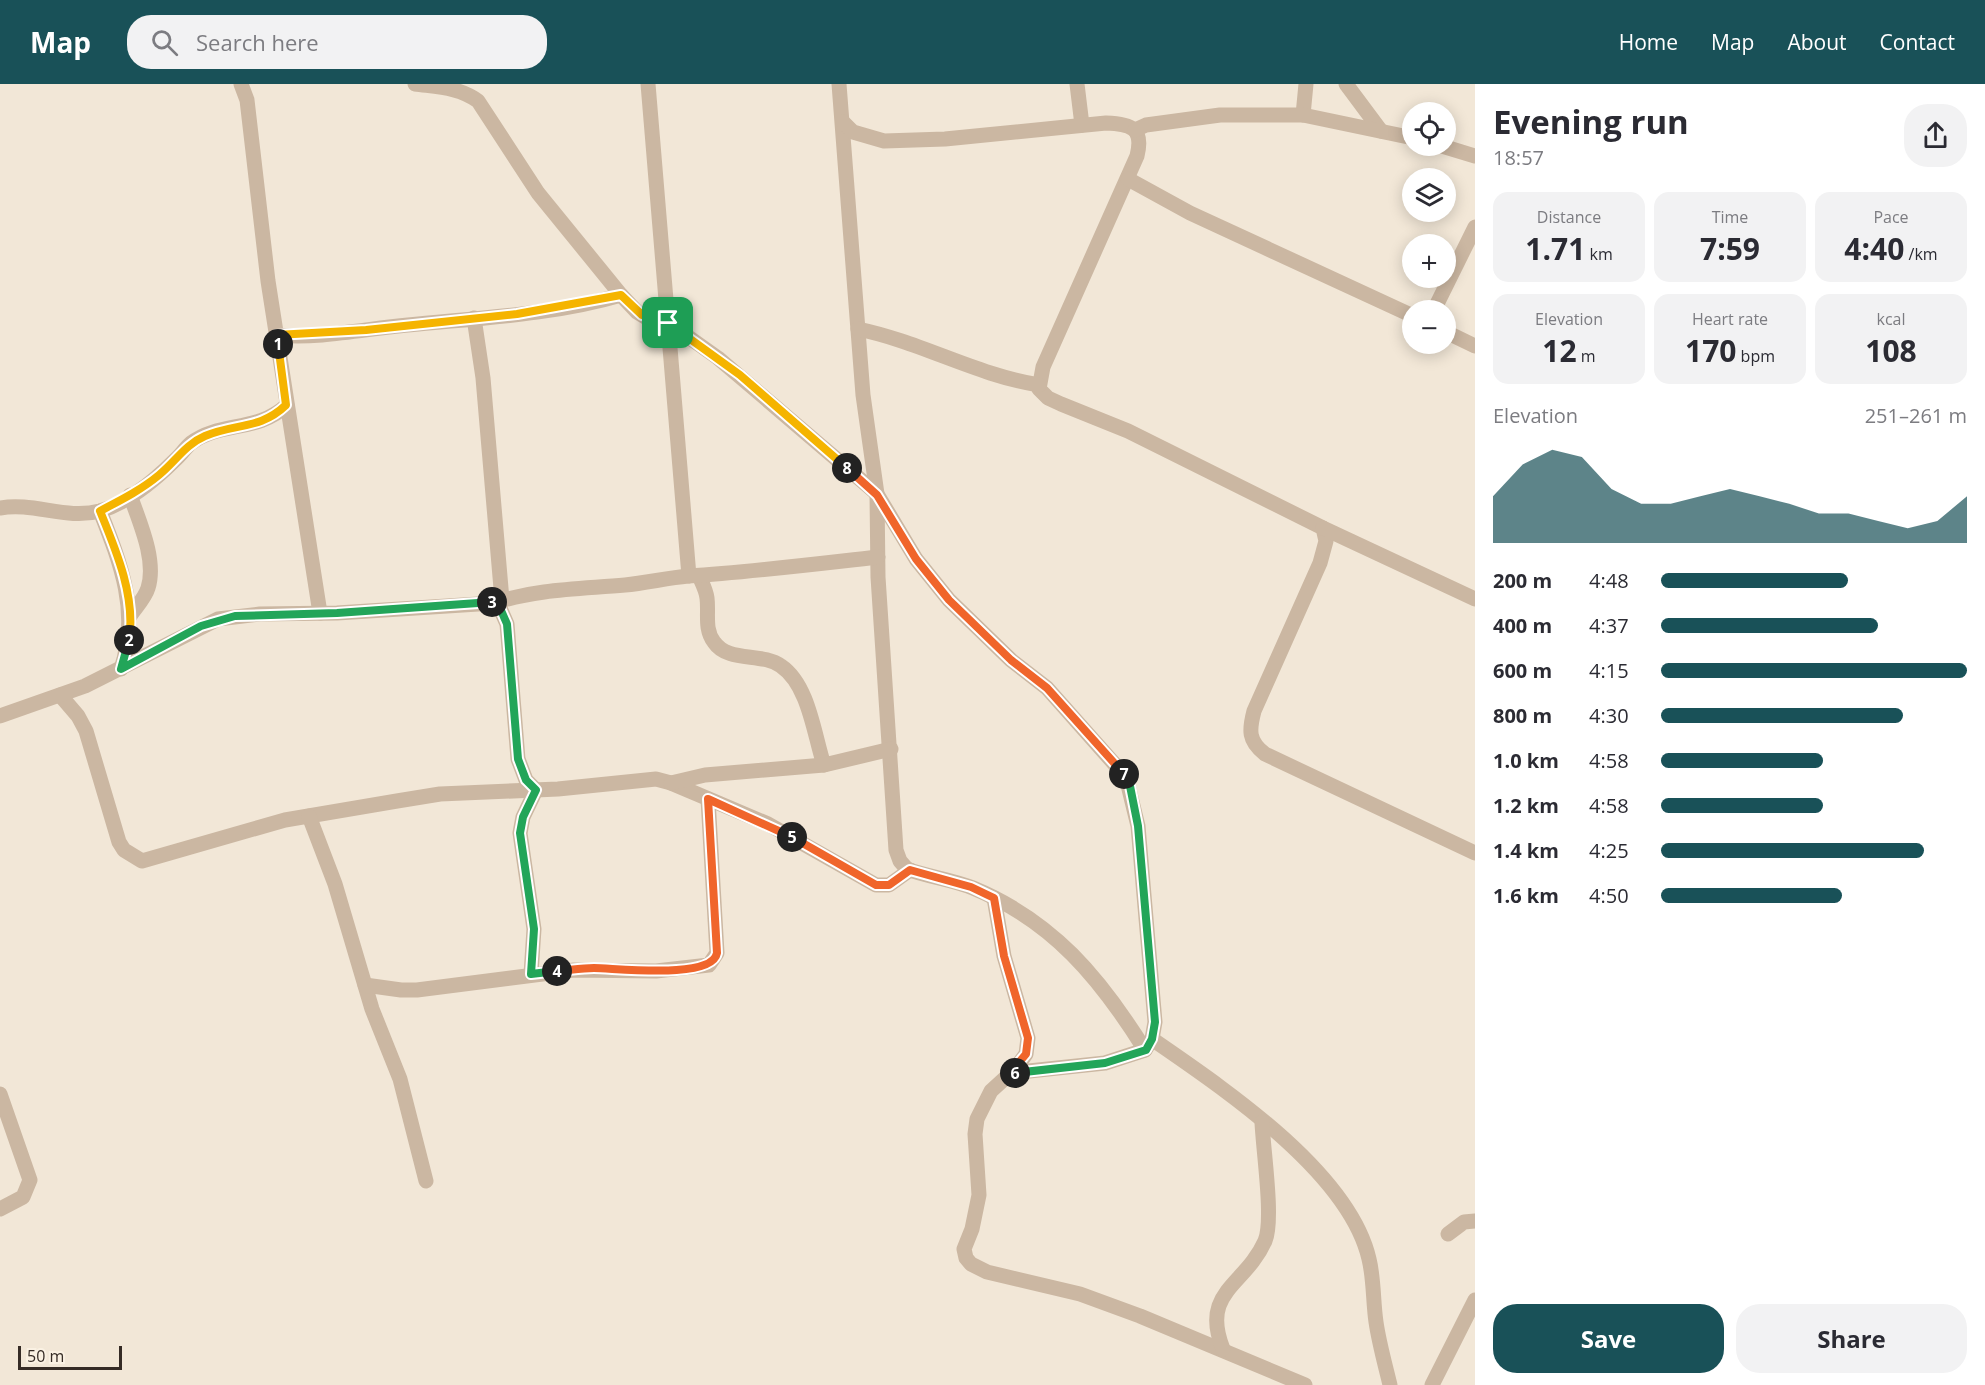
<!DOCTYPE html>
<html lang="en">
<head>
<meta charset="utf-8">
<style>
  body { margin:0; font-family:"Open Sans",sans-serif; background:#f2f2f3; color:#2b2b33; height:100vh; display:flex; flex-direction:column; font-size:22px; white-space:nowrap }
  * { box-sizing:border-box; margin:0 }
  p { font-size:20px; color:#7c7c81 }
  .icon { flex:none; width:33px; height:33px; fill:none; stroke:currentColor; stroke-width:2; stroke-linecap:round; stroke-linejoin:round }
  .map { position:relative; flex:1; overflow:hidden }
  .sheet { display:flex; flex-direction:column; background:#fff; width:510px }
  .sheet>* { flex:none }
  .fabs { position:absolute; left:1402px; top:18px; display:grid; gap:12px }
  .fabs a { display:grid; place-items:center; width:54px; height:54px; border-radius:50%; background:#fff; box-shadow:0 3px 15px #0003; font-size:30px }
  .scale { position:absolute; left:18px; bottom:15px; width:104px; box-sizing:border-box; padding-left:6px; border:3px solid #352b25; border-top:0; font-size:16px; line-height:21px; white-space:nowrap; color:#352b25; -webkit-text-stroke:4px #faf1e3; paint-order:stroke }
  .pin { position:absolute; display:grid; place-items:center; width:51px; height:51px; color:#fff; margin:-26px; border-radius:12px; box-shadow:0 3px 9px #0006 }
  .km { position:absolute; width:30px; height:30px; margin:-15px; border-radius:50%; background:#222; color:#fff; font-size:16px; line-height:30px; text-align:center }
  .round { display:grid; place-items:center; flex:none; width:63px; height:63px; border-radius:24px; background:#f2f2f3 }
  .overview { display:flex; align-items:center; justify-content:space-between; height:102px; padding:0 18px }
  h1 { font-size:33px; font-weight:700; line-height:45px }
  .stats { display:grid; grid-template-columns:repeat(3,1fr); gap:9px; height:102px; padding:6px 18px }
  .stats div { display:grid; align-content:center; border-radius:15px; background:#f2f2f3; text-align:center }
  .stats b { font-size:30px; font-weight:700 }
  .stats small { font-size:16px; font-weight:400 }
  .stats p { font-size:16px }
  .chart { height:168px; padding:12px 18px }
  .chart p { display:flex; justify-content:space-between }
  .chart svg { width:100%; height:108px; margin-top:6px; fill:#195158; opacity:.7 }
  .cta { display:flex; gap:12px; margin-top:auto; padding:12px 18px }
  .cta a { flex:1; height:69px; border-radius:24px; background:#195158; color:#fff; font-size:24px; font-weight:700; line-height:69px; text-align:center }
  .cta a+a { background:#f2f2f3; color:#2b2b33 }
  ul { padding:0 18px; list-style:none; font-size:20px }
  li { display:grid; grid-template-columns:96px 72px 1fr; align-items:center; height:45px }
  li i { height:15px; border-radius:8px; background:#195158 }
  header { display:flex; align-items:center; gap:36px; box-sizing:border-box; height:84px; padding:0 30px; background:#195158; color:#fff }
  header strong { font-size:28px }
  nav { display:flex; gap:33px; margin-inline-start:auto; font-size:21px }
  .search { width:420px; height:54px; background:#f2f2f3; display:flex; align-items:center; gap:15px; box-sizing:border-box; padding:0 21px; border-radius:24px; color:#7c7c81; font-size:22px }
  main { display:flex; flex:1; min-height:0 }
  .map>svg:first-child { display:block }
  .lines { fill:none; stroke-linecap:round; stroke-linejoin:round }
  .minor { stroke:#cbb7a2; stroke-width:15 }
  .split-1-casing { stroke:#fff; stroke-width:12 }
  .split-2-casing { stroke:#fff; stroke-width:12 }
  .split-3-casing { stroke:#fff; stroke-width:12 }
  .split-4-casing { stroke:#fff; stroke-width:12 }
  .split-5-casing { stroke:#fff; stroke-width:12 }
  .split-6-casing { stroke:#fff; stroke-width:12 }
  .split-7-casing { stroke:#fff; stroke-width:12 }
  .split-8-casing { stroke:#fff; stroke-width:12 }
  .split-9-casing { stroke:#fff; stroke-width:12 }
  .split-1 { stroke:#f5b400; stroke-width:8 }
  .split-2 { stroke:#f5b400; stroke-width:8 }
  .split-3 { stroke:#22a559; stroke-width:8 }
  .split-4 { stroke:#22a559; stroke-width:8 }
  .split-5 { stroke:#f0652b; stroke-width:8 }
  .split-6 { stroke:#f0652b; stroke-width:8 }
  .split-7 { stroke:#22a559; stroke-width:8 }
  .split-8 { stroke:#f0652b; stroke-width:8 }
  .split-9 { stroke:#f5b400; stroke-width:8 }
</style>
</head>
<body>
<header>
<strong>Map</strong>
<div class="search"><svg class="icon" aria-label="search" viewBox="0 0 24 24"><circle cx="10" cy="10" r="6"/><path d="M15 15l6 6"/></svg>Search here</div>
<nav><a>Home</a><a>Map</a><a>About</a><a>Contact</a></nav>
</header>
<main>
<div class="map">
<svg width="1475" height="1301" viewBox="0 0 1475 1301">
  <rect width="100%" height="100%" fill="#f2e7d7"/>
  <g class="lines">
    <g class="minor">
      <polyline points="241,0 247,16 268,197 320,529"/>
      <path d="M415,0C437,3 459,3 478,17L538,109L621,211L637,228L647,234L673,242L718,274L868,402L877,410L916,475L949,516L1011,576L1047,604L1126,693L1138,742L1155,938L1152,955L1145,966L1105,979L1010,989"/>
      <polyline points="648,0 689,492"/>
      <path d="M839,0L863,311L877,410L878,493L896,766L900,777L907,785C928,793 951,795 973,804C1053,837 1100,894 1145,966"/>
      <polyline points="1077,0 1082,41"/>
      <polyline points="1346,0 1381,47"/>
      <polyline points="1303,31 1306,0"/>
      <path d="M843,38L853,48L884,57L945,55L1106,39C1131,40 1144,44 1137,72L1043,283L1039,305L1048,314L1061,320L1128,347L1323,444L1326,457L1320,479L1254,627C1249,646 1248,657 1265,670L1475,769"/>
      <polyline points="1135,46 1146,41 1220,31 1303,31 1413,54"/>
      <polyline points="1442,62 1475,72"/>
      <polyline points="1128,95 1190,129 1413,232"/>
      <polyline points="1434,226 1475,143"/>
      <polyline points="474,234 483,294 502,516"/>
      <path d="M858,245C921,258 976,291 1039,301"/>
      <polyline points="1446,248 1475,262"/>
      <path d="M276,251C320,255 364,245 408,241C478,234 553,231 621,211"/>
      <path d="M130,411C139,437 157,476 148,504C145,514 136,523 130,532"/>
      <path d="M0,424C34,418 66,436 100,427C127,419 155,396 175,376C181,371 185,364 191,359C220,337 257,349 287,321"/>
      <path d="M100,427C121,480 140,529 121,585"/>
      <polyline points="1323,444 1475,515"/>
      <path d="M699,492C702,499 706,506 707,514C709,529 704,545 714,558C728,579 762,568 781,582C809,601 814,651 824,681"/>
      <path d="M494,519C536,505 581,505 625,501C646,499 667,494 688,492C751,488 815,480 878,473"/>
      <polyline points="60,611 78,632 86,647 119,758 124,766 142,777 285,736 397,717 440,710 558,705 656,695 671,699 768,740 876,801 889,801 910,786"/>
      <polyline points="0,632 85,602 218,535 260,530 337,529 494,519 500,524 507,540 518,675 526,696 536,706 523,733 520,749 534,845 531,890"/>
      <polyline points="671,699 705,691 824,681 891,665"/>
      <polyline points="309,732 335,800 372,925 400,995 426,1097"/>
      <polyline points="994,814 1004,872 1028,954 1026,970 1015,985 991,1007 977,1035 975,1050 979,1111 972,1145 964,1165 966,1174 971,1180 987,1188 1080,1210 1140,1232 1305,1301"/>
      <polyline points="365,901 401,906 417,906 574,886 656,887 709,881 717,869 708,715"/>
      <path d="M1152,955C1223,1004 1349,1088 1369,1175C1374,1195 1373,1218 1376,1238C1379,1259 1385,1280 1390,1301"/>
      <polyline points="0,1010 30,1096 23,1113 0,1125"/>
      <polyline points="1448,1150 1464,1138 1475,1137"/>
      <path d="M1223,1265C1200,1207 1245,1202 1265,1157C1274,1136 1263,1066 1262,1038"/>
      <polyline points="1432,1301 1475,1216"/>
    </g>
  </g>
  <g class="lines">
    <defs>
      <polyline id="split-1" points="278,260 276,251 366,246 517,230 621,211 642,231 668,239"/>
      <path id="split-2" d="M129,556C136,513 116,466 100,427C121,416 141,406 159,391C175,378 186,360 205,352C235,339 260,346 286,321L278,260"/>
      <polyline id="split-3" points="129,556 121,585 201,542 235,532 337,529 492,518"/>
      <polyline id="split-4" points="492,518 500,524 507,540 518,675 526,696 536,706 523,733 520,749 534,845 531,890 557,887"/>
      <path id="split-5" d="M557,887C570,886 582,884 594,884C616,884 712,896 717,869L708,715L792,753"/>
      <polyline id="split-6" points="792,753 876,801 889,801 910,786 971,803 994,814 1004,872 1028,954 1026,970 1010,989 1015,989"/>
      <polyline id="split-7" points="1015,989 1105,979 1146,966 1152,955 1155,938 1138,742 1130,702 1124,690"/>
      <polyline id="split-8" points="847,384 877,411 916,475 949,516 1011,576 1047,604 1124,690"/>
      <polyline id="split-9" points="668,239 740,291 847,384"/>
    </defs>
    <use href="#split-1" class="split-1-casing"/>
    <use href="#split-2" class="split-2-casing"/>
    <use href="#split-3" class="split-3-casing"/>
    <use href="#split-4" class="split-4-casing"/>
    <use href="#split-5" class="split-5-casing"/>
    <use href="#split-6" class="split-6-casing"/>
    <use href="#split-7" class="split-7-casing"/>
    <use href="#split-8" class="split-8-casing"/>
    <use href="#split-9" class="split-9-casing"/>
    <use href="#split-1" class="split-1"/>
    <use href="#split-2" class="split-2"/>
    <use href="#split-3" class="split-3"/>
    <use href="#split-4" class="split-4"/>
    <use href="#split-5" class="split-5"/>
    <use href="#split-6" class="split-6"/>
    <use href="#split-7" class="split-7"/>
    <use href="#split-8" class="split-8"/>
    <use href="#split-9" class="split-9"/>
  </g>
</svg>
<div class="fabs">
<a><svg class="icon" aria-label="locate" viewBox="0 0 24 24"><circle cx="12" cy="12" r="6"/><path d="M12 2v4M12 18v4M2 12h4M18 12h4"/></svg></a>
<a><svg class="icon" aria-label="layers" viewBox="0 0 24 24"><path d="M12 4l9 5-9 5-9-5zM3 14l9 5 9-5"/></svg></a>
<a>+</a>
<a>−</a>
</div>
<div class="scale">50 m</div>
<div class="pin" style="left:668px;top:239px;background:#1e9e55"><svg class="icon" aria-label="arrive" viewBox="0 0 24 24"><path d="M6 21V4h12l-3 4 3 4H6"/></svg></div>
<b class="km" style="left:278px;top:260px">1</b>
<b class="km" style="left:129px;top:556px">2</b>
<b class="km" style="left:492px;top:518px">3</b>
<b class="km" style="left:557px;top:887px">4</b>
<b class="km" style="left:792px;top:753px">5</b>
<b class="km" style="left:1015px;top:989px">6</b>
<b class="km" style="left:1124px;top:690px">7</b>
<b class="km" style="left:847px;top:384px">8</b>
</div>
<section class="sheet">
<div class="overview"><div><h1>Evening run</h1><p>18:57</p></div><a class="round"><svg class="icon" aria-label="share" viewBox="0 0 24 24"><path d="M12 15V3M7 8l5-5 5 5M5 13v7h14v-7"/></svg></a></div>
<div class="stats">
<div><p>Distance</p><b>1.71<small> km</small></b></div>
<div><p>Time</p><b>7:59</b></div>
<div><p>Pace</p><b>4:40<small> /km</small></b></div>
</div>
<div class="stats">
<div><p>Elevation</p><b>12<small> m</small></b></div>
<div><p>Heart rate</p><b>170<small> bpm</small></b></div>
<div><p>kcal</p><b>108</b></div>
</div>
<div class="chart"><p><span>Elevation</span>251–261 m</p>
<svg viewBox="0 0 160 44" preserveAspectRatio="none"><path d="M0 44V25L10 12L20 6L30 9L40 22L50 28L60 28L70 25L80 22L90 25L100 28L110 32L120 32L130 35L140 38L150 35L160 25V44z"/></svg>
</div>
<ul>
<li><b>200 m</b>4:48<i style="width:61%"></i></li>
<li><b>400 m</b>4:37<i style="width:71%"></i></li>
<li><b>600 m</b>4:15<i style="width:100%"></i></li>
<li><b>800 m</b>4:30<i style="width:79%"></i></li>
<li><b>1.0 km</b>4:58<i style="width:53%"></i></li>
<li><b>1.2 km</b>4:58<i style="width:53%"></i></li>
<li><b>1.4 km</b>4:25<i style="width:86%"></i></li>
<li><b>1.6 km</b>4:50<i style="width:59%"></i></li>
</ul>
<div class="cta"><a>Save</a><a>Share</a></div>
</section>
</main>
</body>
</html>
